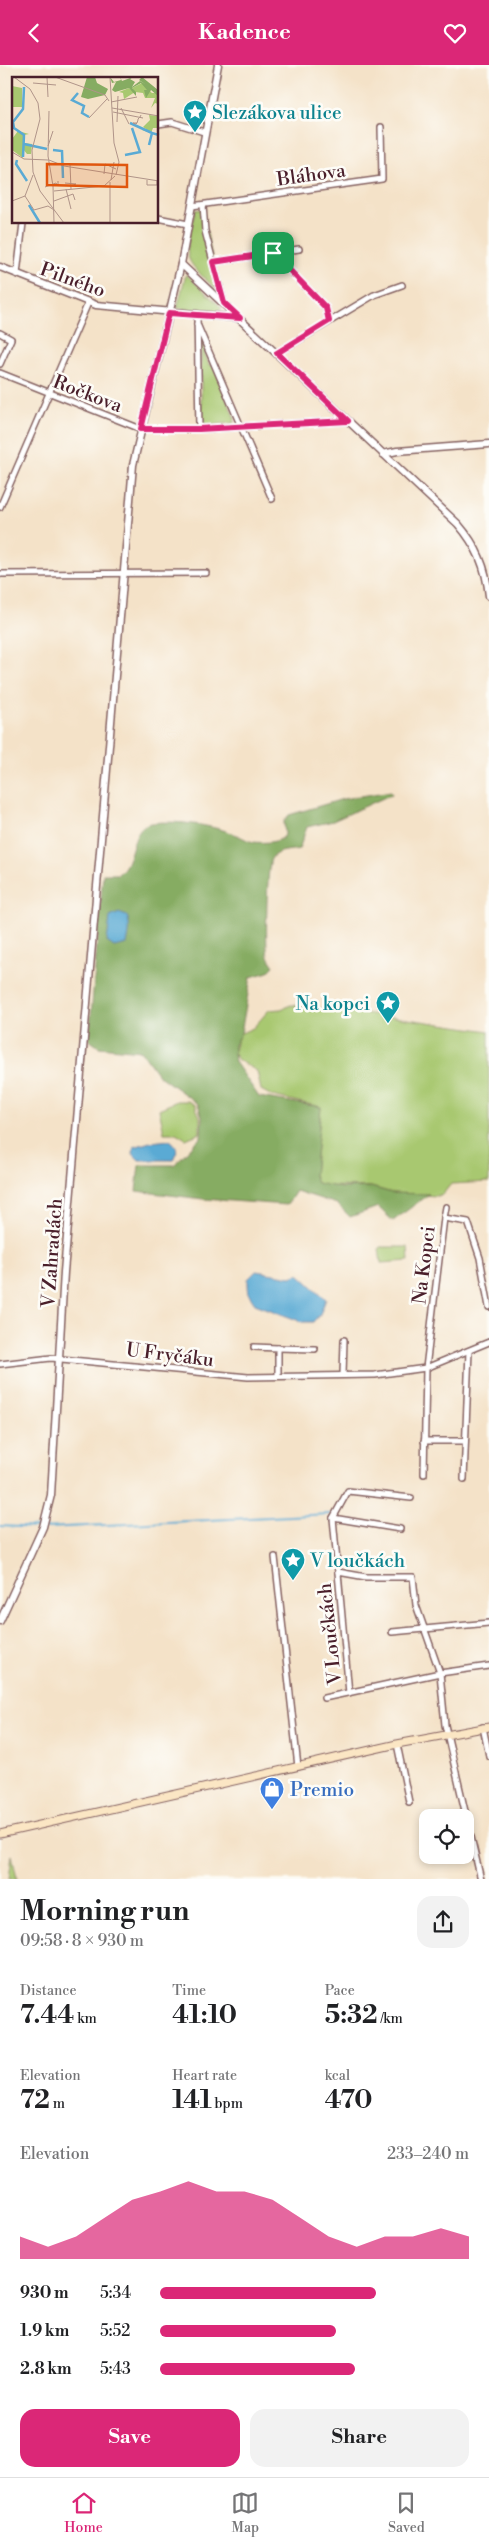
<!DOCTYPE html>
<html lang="en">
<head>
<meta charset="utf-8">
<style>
  body { margin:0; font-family:"Libre Bodoni",serif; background:#f2f2f2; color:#202124; height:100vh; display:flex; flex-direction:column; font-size:19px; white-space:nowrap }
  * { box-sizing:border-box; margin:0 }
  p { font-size:16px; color:#757577 }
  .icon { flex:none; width:28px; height:28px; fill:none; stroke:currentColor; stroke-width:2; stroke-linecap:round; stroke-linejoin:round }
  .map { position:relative; height:1814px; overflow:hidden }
  .panel { display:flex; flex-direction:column; background:#fff; flex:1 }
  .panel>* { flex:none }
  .fabs { position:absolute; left:419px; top:1744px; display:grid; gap:10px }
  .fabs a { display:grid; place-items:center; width:55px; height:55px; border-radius:10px; background:#fff; box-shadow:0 2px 8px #0003; font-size:25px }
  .pin { position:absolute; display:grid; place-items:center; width:42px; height:42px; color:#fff; margin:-21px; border-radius:10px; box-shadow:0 2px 8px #0006 }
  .round { display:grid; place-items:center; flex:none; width:52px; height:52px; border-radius:15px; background:#f2f2f2 }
  .headline { display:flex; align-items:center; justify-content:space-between; height:85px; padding:0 20px }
  h1 { font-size:28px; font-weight:800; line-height:38px }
  .figures { display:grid; grid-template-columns:repeat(3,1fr); gap:8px; height:85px; padding:5px 20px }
  .figures div { display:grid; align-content:center }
  .figures b { font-size:25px; font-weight:800 }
  .figures small { font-size:14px; font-weight:400 }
  .figures p { font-size:14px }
  .chart { height:140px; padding:10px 20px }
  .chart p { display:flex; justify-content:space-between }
  .chart svg { width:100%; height:90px; margin-top:5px; fill:#db2777; opacity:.7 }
  .cta { display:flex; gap:10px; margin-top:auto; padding:10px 20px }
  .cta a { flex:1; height:58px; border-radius:15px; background:#db2777; color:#fff; font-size:20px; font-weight:800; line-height:58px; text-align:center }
  .cta a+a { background:#f2f2f2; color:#202124 }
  ul { padding:0 20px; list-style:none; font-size:16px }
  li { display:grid; grid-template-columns:80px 60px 1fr; align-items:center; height:38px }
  li i { height:12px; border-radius:6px; background:#db2777 }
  header { display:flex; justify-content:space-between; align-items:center; height:65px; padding:0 20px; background:#db2777; color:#fff; font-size:22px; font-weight:800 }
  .tab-bar { display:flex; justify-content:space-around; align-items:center; height:70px; border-top:1px solid #e0e0e0; background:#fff; font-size:14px; color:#757577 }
  .tab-bar a { display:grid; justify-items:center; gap:2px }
  .tab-bar .current { color:#db2777 }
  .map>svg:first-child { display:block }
  .green { fill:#a8c870; stroke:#79744e }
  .forest { fill:#86ac62; stroke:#686646 }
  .water { fill:#5aaad4; stroke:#526480 }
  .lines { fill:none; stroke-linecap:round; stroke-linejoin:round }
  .stream { stroke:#5aaad4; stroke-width:2 }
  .minor-casing { stroke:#866362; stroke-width:8 }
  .tertiary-casing { stroke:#866362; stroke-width:9 }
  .secondary-casing { stroke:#866362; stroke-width:9 }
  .minor { stroke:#fff; stroke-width:5 }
  .tertiary { stroke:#fff; stroke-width:6 }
  .secondary { stroke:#fbe6c4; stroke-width:7 }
  .route-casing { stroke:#fff; stroke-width:10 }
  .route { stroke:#db2777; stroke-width:6 }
  .labels { text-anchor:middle; stroke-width:5; stroke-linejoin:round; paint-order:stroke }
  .culture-label { font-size:19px; fill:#0d838f; stroke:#fdfcf7; text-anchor:start }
  .street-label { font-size:19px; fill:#4a1f2b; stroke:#fdfcf7 }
  .shop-label { font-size:19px; fill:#366cbe; stroke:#fdfcf7; text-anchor:start }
  .inset-river { fill:none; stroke:#5aaad4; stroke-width:2.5 }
  .inset-road { fill:none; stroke:#b09489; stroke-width:1 }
  .view { fill:#e0560e; fill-opacity:0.15; stroke:#e0560e; stroke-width:2.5 }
  .inset-edge { fill:none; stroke:#4a1f2b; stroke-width:2.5 }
</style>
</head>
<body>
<header><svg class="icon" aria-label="back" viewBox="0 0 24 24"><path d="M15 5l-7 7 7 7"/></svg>Kadence<svg class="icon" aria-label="heart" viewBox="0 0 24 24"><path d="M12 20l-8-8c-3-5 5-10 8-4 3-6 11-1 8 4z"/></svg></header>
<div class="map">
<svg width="489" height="1815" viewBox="0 0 489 1815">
  <rect width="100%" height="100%" fill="#fdfcf7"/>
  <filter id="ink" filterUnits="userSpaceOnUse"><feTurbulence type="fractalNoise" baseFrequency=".02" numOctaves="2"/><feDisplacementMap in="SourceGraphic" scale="10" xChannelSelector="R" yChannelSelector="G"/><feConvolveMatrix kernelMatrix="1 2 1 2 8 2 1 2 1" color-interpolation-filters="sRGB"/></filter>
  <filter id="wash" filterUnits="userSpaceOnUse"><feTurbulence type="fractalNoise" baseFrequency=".0096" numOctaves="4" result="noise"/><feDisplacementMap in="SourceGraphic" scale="20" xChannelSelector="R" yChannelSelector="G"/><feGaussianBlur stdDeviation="1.12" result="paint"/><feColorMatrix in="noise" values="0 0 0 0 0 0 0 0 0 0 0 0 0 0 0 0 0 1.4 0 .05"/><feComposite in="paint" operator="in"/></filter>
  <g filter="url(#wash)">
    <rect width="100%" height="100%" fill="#f4e2c8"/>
    <g class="green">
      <path d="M202,144L219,225H217C179,190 185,195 195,145Z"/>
      <polygon points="186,209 222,243 218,247 177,243"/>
      <polygon points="201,272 206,285 205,288 209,300 213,300 235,354 234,358 203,361 201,359"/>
      <polygon points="291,940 380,950 489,966 489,1117 451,1119 443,1129 437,1131 392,1128 371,1122 326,1121 317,1118 314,1111 321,1042 272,1031 261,1025 257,1006 238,995 233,988 239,969 253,963 269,945 281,944"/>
      <polygon points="177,1036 188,1036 195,1040 200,1052 200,1068 186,1074 176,1068 164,1068 159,1044"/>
      <polygon points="381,1182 408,1182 409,1196 381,1198 379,1184"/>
      <polygon points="12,1790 17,1814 9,1814"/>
    </g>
    <path class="forest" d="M391,726L392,729L333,756L307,762L299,784C290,786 276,785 271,794C267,802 265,881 268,891C269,894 272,898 274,901L268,907L251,912L241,968L234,980V988L235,997L259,1032L321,1042L314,1111L317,1118L342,1123L371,1122L392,1128L429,1129L393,1156L378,1142L350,1152L337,1139L296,1126L287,1140L203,1134L136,1126L139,1100H174L201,1072L202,1052L198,1039L158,1010L141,986L99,982L89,975L103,809H118C136,797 129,760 152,758C176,755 210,760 232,768C239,770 245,775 253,777C262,778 281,778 285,770L284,756L289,750L343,734Z"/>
    <g class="water">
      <path d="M119,848L127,851C131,860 129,870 127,879L114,882L107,877L110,852Z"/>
      <path d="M170,1075C178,1081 178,1086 174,1095H139L133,1089L134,1082L150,1077Z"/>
      <path d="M256,1206L291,1212L298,1209L300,1210L326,1234L320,1249L313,1257H302L255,1239C248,1230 248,1225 248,1214Z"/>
    </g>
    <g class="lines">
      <g class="stream">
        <polyline points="0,1461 41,1463"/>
        <polyline points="45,1463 330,1449"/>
      </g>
    </g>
  </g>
  <g filter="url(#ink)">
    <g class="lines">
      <defs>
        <g id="minor">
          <polyline points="158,59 172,57 204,67"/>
          <polyline points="203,140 205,166 224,238"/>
          <polyline points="192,141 382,114 381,62"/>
          <polyline points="158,153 188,159"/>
          <polyline points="273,188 326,243 329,256"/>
          <polyline points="213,197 299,184"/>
          <polyline points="17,209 23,158"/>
          <polyline points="197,250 199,364"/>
          <polyline points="197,259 272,434"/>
          <polyline points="0,268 11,274 0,299"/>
          <polyline points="277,288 374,230 402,220"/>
          <polyline points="0,308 141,364 199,364 348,356"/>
          <polyline points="0,442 88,238"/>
          <polyline points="0,509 206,508"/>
          <polyline points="444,1153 446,1142"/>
          <polyline points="254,1282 278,1283 278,1311"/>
          <polyline points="278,1283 315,1284"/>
          <polyline points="0,1299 51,1293 248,1312 375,1310 426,1303 489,1277"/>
          <polyline points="343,1310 344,1275"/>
          <polyline points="424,1376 465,1376"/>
          <polyline points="424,1409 426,1303 444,1153 468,1157 480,1193 489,1242"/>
          <polyline points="464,1414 469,1286"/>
          <polyline points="333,1453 400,1464"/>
          <polyline points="275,1492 298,1702"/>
          <polyline points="338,1507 366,1512 413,1512 416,1540 440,1608 445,1660 481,1815"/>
          <polyline points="392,1567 489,1558"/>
          <polyline points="349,1628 333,1453 348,1426 411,1433"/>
          <polyline points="324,1633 440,1608 489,1601"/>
          <polyline points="483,1662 489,1691"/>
          <polyline points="397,1679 409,1737"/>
        </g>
        <g id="tertiary">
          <path d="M181,199L458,459C477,481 486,502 489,531"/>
          <polyline points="0,202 96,240 239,253"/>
          <polyline points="383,389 397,386 489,379"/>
          <polyline points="0,1556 43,1462 51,1430 64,1207 133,400 181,199 218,0"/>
        </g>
        <polyline id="secondary" points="0,1769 397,1679 489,1662"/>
      </defs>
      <use href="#minor" class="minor-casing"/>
      <use href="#tertiary" class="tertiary-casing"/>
      <use href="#secondary" class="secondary-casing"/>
      <use href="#minor" class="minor"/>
      <use href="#tertiary" class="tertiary"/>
      <use href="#secondary" class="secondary"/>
    </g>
  </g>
  <g class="lines" filter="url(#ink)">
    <defs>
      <polygon id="route" points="273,188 326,243 329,256 277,288 348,356 199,364 141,364 169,248 240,253 224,238 213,197"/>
    </defs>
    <use href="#route" class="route-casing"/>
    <use href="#route" class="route"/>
  </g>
  <defs>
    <symbol id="sight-pin" viewBox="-11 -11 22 30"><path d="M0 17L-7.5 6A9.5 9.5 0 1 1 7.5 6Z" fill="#0f9aa8" stroke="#fdfcf7"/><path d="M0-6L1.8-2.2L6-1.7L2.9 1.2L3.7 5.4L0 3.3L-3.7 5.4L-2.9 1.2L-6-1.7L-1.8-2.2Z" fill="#fff"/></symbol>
    <symbol id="shop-pin" viewBox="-11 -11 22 30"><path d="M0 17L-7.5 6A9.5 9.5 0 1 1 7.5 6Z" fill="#3f7fe0" stroke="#fdfcf7"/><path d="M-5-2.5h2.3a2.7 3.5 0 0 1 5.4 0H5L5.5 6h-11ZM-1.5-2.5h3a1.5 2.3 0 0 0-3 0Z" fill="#fff"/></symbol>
  </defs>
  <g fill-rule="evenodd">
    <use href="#sight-pin" x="181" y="33" width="28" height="38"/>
    <use href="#sight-pin" x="374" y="924" width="28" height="38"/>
    <use href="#sight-pin" x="279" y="1481" width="28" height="38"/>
    <use href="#shop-pin" x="258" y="1710" width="28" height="38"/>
  </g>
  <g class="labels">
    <g class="culture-label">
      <text x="212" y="54">Slezákova ulice</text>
      <text x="370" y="945" text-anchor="end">Na kopci</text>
      <text x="310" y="1502">V loučkách</text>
    </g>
    <g class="street-label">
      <text transform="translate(311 109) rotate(-8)" y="7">Bláhova</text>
      <text transform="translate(73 214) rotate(20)" y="7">Pilného</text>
      <text transform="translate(88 328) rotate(21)" y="7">Ročkova</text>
      <text transform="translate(51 1188) rotate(-86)" y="7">V Zahradách</text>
      <text transform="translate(423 1200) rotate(-83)" y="7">Na Kopci</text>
      <text transform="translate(170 1289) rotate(7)" y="7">U Fryčáku</text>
      <text transform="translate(329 1569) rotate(-96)" y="7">V Loučkách</text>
    </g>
    <g class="shop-label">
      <text x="290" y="1731">Premio</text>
    </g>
  </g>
  <g transform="translate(12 12)">
    <rect width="146" height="146" fill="#f4e2c8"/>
    <path d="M130,6L140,16H146V27L143,26L139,31L143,21H133L131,16L123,15L112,22L111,16L107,15L117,11L121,14H122L120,11ZM0,9L10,11V30H0ZM137,38L146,39V51H141L139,56L130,53L134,52L131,50L138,43ZM6,54L17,57L12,58V66L20,67L19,77H15L11,72V81L0,73V62Z" fill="#a8c870"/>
    <path d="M75,0H83L85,6L96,12L93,18L76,22L69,20ZM98,0L102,5L109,3L108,0L110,4L121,0L118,2L123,5L120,10L128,4L133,7L127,3L130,0L146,13V19L139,13L134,21L132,13H135L129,6L120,11L124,15V19L117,11L103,15L100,13L104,5L100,6Z" fill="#86ac62"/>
    <path class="inset-river" d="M66,16L60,23L72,29L70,36L77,40M118,46L140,56M12,67L35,72M137,68L140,56L147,58M41,73L50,74L51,101M113,78L128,75L120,51M11,80L12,58L2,51L1,45L11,32L12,10M5,83L4,87L15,104M17,128L28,146"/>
    <path class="inset-road" d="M2,0L18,12L26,26L28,42L20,73L21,95L28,114L52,146M35,0L36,20M43,0L93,18L97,24M98,0L102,66L107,85L104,98M21,6L44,8M99,25L125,20M100,31L147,39M109,31L117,47M37,34L36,79L41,109L42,146M101,35L131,41M77,41L95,22M105,45L106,19M125,46H121L124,47L125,46L126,43V42L128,40L129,38M36,69L41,54M0,75L12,82L36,83M37,83L52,89L147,104M58,87L59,112M92,97L93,87L104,92M99,103L102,85M135,103V108H145V104M98,105V146M53,106L64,107L58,109M33,110L44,106L46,109V104M54,112L59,132M42,114L92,109L103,99M13,119L21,98M0,124L13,119L22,133L36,129L42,133M42,124L61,117L63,123"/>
    <path class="view" d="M35,87L115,88V110L35,108Z"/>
    <rect width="146" height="146" class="inset-edge"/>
  </g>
</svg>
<div class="fabs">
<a><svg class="icon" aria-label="locate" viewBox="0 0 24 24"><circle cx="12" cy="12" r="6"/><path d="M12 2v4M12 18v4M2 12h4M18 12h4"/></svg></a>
</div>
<div class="pin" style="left:273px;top:188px;background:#1e9e55"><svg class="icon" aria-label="arrive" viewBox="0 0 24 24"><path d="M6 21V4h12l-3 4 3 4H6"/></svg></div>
</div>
<section class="panel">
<div class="headline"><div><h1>Morning run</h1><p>09:58 · 8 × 930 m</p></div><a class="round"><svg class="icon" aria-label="share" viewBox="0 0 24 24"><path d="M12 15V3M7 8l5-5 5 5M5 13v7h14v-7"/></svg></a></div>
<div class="figures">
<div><p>Distance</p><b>7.44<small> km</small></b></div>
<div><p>Time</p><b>41:10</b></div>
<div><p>Pace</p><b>5:32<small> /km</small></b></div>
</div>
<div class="figures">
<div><p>Elevation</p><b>72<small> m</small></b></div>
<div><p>Heart rate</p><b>141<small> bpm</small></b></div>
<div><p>kcal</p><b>470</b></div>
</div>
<div class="chart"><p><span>Elevation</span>233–240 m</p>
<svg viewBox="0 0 160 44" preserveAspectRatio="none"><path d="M0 44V33L10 38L20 33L30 24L40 15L50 11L60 6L70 11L80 11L90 15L100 24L110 33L120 38L130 33L140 33L150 29L160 33V44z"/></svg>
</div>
<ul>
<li><b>930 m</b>5:34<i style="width:70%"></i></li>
<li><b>1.9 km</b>5:52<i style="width:57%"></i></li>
<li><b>2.8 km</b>5:43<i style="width:63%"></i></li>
</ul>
<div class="cta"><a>Save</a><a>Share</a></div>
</section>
<nav class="tab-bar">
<a class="current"><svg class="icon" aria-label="home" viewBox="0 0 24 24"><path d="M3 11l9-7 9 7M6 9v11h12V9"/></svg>Home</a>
<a><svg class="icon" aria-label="map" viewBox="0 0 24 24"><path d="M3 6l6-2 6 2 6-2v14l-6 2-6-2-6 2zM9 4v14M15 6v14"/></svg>Map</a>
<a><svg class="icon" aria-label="saved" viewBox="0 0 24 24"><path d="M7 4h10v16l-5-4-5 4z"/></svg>Saved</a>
</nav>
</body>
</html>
